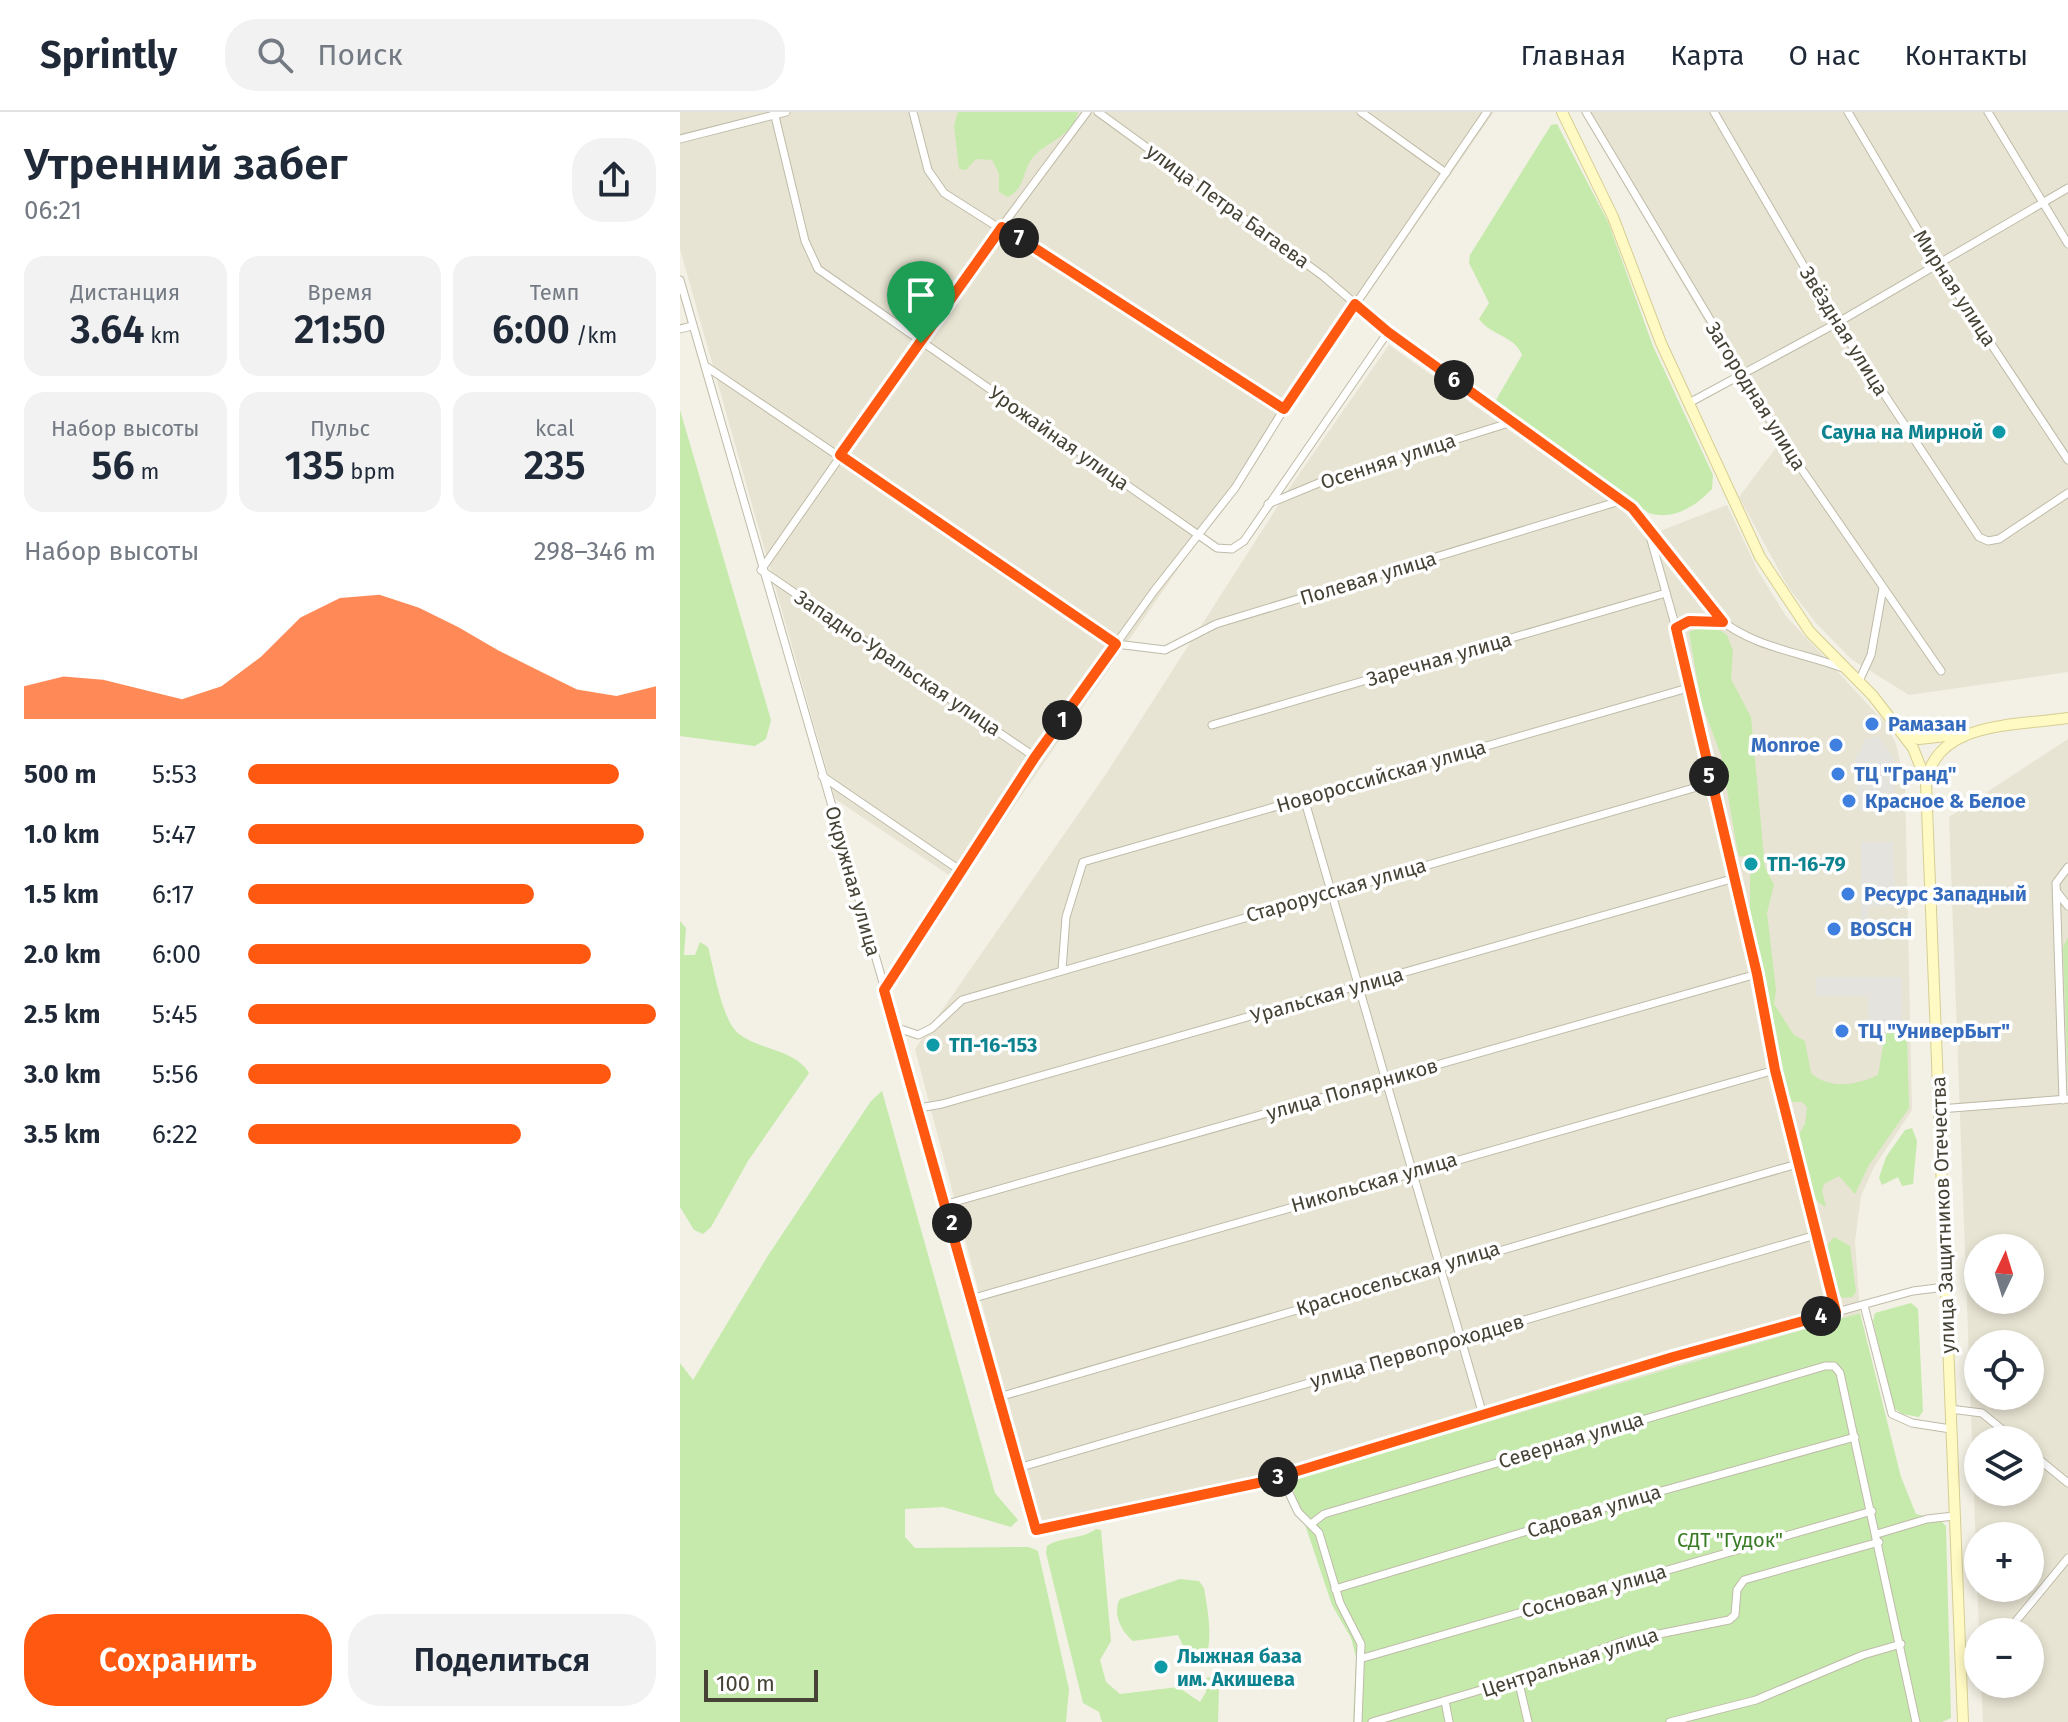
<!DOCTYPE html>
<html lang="ru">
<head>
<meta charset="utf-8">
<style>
  body { margin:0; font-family:"Fira Sans",sans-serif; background:#f2f2f3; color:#1f2937; height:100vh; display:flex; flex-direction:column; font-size:30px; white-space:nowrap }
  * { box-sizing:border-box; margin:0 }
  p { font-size:26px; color:#747a83 }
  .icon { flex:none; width:44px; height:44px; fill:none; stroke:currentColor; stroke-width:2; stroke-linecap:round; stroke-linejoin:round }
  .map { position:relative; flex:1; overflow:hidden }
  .sheet { display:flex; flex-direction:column; background:#fff; width:680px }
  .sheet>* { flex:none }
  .needle { width:52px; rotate:4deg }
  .tools { position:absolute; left:1284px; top:1122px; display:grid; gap:16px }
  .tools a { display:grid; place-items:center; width:80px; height:80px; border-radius:50%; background:#fff; box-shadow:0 4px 12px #0003; font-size:40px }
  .scale { position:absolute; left:24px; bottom:20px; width:114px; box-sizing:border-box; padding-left:8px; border:4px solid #464235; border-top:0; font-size:22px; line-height:28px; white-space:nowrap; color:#464235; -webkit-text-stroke:6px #fff; paint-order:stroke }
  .pin { position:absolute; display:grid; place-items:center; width:68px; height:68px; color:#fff; margin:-82px -34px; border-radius:50% 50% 50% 0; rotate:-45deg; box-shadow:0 0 8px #0007 }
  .pin .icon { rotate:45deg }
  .km { position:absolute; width:40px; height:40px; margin:-20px; border-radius:50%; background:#222; color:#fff; font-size:22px; line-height:40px; text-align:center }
  .round { display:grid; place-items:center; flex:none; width:84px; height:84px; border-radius:32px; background:#f2f2f3 }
  .headline { display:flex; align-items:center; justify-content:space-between; height:136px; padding:0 24px }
  h1 { font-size:44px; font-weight:600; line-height:60px }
  .stats { display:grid; grid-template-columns:repeat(3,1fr); gap:12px; height:136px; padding:8px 24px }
  .stats div { display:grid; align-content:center; border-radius:20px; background:#f2f2f3; text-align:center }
  .stats b { font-size:40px; font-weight:600 }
  .stats small { font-size:22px; font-weight:400 }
  .stats p { font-size:22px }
  .chart { height:224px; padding:16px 24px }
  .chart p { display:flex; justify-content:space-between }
  .chart svg { width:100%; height:144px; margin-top:8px; fill:#ff5911; opacity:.7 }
  .button { display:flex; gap:16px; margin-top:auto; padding:16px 24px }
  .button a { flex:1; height:92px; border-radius:32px; background:#ff5911; color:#fff; font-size:32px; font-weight:600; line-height:92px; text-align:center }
  .button a+a { background:#f2f2f3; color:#1f2937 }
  ul { padding:0 24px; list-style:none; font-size:26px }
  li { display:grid; grid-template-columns:128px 96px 1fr; align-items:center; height:60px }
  li i { height:20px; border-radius:10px; background:#ff5911 }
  header { display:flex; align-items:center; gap:48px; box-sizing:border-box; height:112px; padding:0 40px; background:#fff; border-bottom:2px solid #e0e1e3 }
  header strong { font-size:38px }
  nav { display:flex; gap:44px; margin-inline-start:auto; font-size:28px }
  .search { width:560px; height:72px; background:#f2f2f3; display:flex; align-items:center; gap:20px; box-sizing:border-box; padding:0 28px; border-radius:32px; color:#747a83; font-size:30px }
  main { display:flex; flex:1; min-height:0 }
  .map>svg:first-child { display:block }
  .residential { fill:#e8e4d3; fill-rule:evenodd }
  .green { fill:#c5eaac }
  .parking { fill:#e4e3de }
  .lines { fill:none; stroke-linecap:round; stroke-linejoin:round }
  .street-casing { stroke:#bfbba8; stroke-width:9 }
  .secondary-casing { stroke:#d6ce93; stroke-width:12 }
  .street { stroke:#fff; stroke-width:7 }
  .secondary { stroke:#fffac4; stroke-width:10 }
  .route-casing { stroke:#fff; stroke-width:16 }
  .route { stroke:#ff5911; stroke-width:10 }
  .culture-dot { fill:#0f9aa8; stroke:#fff; stroke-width:3 }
  .shop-dot { fill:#3f7fe0; stroke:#fff; stroke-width:3 }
  .labels { text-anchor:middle; stroke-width:7; stroke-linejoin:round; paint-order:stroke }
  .street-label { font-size:20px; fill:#464235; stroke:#fff }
  .culture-label { font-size:20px; font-weight:bold; fill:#0d838f; stroke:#fff; text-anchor:start }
  .shop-label { font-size:20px; font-weight:bold; fill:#366cbe; stroke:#fff; text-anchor:start }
  .park-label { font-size:20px; fill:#397b25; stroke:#fff }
</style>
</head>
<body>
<header>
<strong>Sprintly</strong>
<div class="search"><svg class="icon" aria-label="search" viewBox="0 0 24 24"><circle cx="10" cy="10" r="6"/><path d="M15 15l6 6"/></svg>Поиск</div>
<nav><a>Главная</a><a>Карта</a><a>О нас</a><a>Контакты</a></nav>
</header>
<main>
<section class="sheet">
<div class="headline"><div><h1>Утренний забег</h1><p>06:21</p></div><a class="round"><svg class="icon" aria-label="share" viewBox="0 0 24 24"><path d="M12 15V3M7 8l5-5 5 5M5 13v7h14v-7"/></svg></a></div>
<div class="stats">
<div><p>Дистанция</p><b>3.64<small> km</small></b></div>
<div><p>Время</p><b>21:50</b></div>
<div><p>Темп</p><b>6:00<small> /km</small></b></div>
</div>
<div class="stats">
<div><p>Набор высоты</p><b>56<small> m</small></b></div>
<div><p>Пульс</p><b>135<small> bpm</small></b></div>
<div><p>kcal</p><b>235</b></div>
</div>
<div class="chart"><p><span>Набор высоты</span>298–346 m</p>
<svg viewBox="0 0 160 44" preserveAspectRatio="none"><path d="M0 44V34L10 31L20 32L30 35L40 38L50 34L60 25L70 13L80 7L90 6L100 10L110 16L120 23L130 29L140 35L150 37L160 34V44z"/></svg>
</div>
<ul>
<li><b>500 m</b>5:53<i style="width:91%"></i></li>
<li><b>1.0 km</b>5:47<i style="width:97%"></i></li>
<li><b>1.5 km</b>6:17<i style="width:70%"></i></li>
<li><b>2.0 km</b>6:00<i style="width:84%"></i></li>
<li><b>2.5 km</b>5:45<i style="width:100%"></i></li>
<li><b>3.0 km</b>5:56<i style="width:89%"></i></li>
<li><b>3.5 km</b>6:22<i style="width:67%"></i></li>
</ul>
<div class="button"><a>Сохранить</a><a>Поделиться</a></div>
</section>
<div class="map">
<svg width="1388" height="1610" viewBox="0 0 1388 1610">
  <rect width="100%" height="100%" fill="#f3f1e5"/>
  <g class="residential">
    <polygon points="0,0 814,0 281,771 155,687 0,137"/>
    <polygon points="901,0 1388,0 1388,560 1229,583 1171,547 1136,511 1108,475 1059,385 1098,333"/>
    <polygon points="709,233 975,421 1047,393 1079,461 1106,504 1206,612 1216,632 1225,670 1232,998 1194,1055 1181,1084 1175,1129 1180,1201 610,1368 606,1358 515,1383 359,1409 235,937 426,662 612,372"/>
    <path d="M1388,627V1610H1303L1301,1572H1350V1520H1299L1269,705ZM1298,1136H1350V1188H1298ZM1298,1232H1350V1284H1298ZM1298,1328H1350V1380H1298ZM1298,1424H1350V1476H1298Z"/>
  </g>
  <g class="green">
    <path d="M278,0H398C392,25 369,28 354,44C342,57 346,76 328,85L319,80V62L312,48L296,47L286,58L279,57L274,13Z"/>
    <path d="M877,12L928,110L973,234L1033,363L1032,377C1016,394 993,409 969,401L818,294L816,288L842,243C835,224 810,223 799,207L809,191L789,151L790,143L871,13Z"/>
    <polygon points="0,298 91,608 86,627 75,634 0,624"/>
    <path d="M1021,515L1037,516L1047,523L1053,539L1051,567L1071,605L1085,755L1094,773L1087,801L1096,878L1094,892L1114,923L1125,929L1131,961C1149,978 1177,973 1198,963L1205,922L1217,918L1227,924L1229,996L1189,1053L1175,1082L1159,1064L1144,1072L1142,1078L1146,1095C1124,1085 1123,1046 1118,1024L1125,1012L1127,995L1122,990H1113L1107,982L1070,797V763L1079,752L1075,742L1060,745L1058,741L1041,643L1021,590L1009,520Z"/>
    <path d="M0,809L6,816L4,843H15L20,830L28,835C34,857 42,909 59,922C80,938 116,938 129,961L68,1049L31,1115L23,1122L14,1118L0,1095Z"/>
    <polygon points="1388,825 1388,975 1383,835"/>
    <polygon points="202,979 315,1381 338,1408 331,1415 263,1395 225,1397 225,1425 235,1436 349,1435 358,1439 389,1577 386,1610 0,1610 0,1251 13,1268 89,1142 191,989"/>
    <polygon points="1232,1016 1237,1029 1233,1072 1222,1074 1218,1065 1202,1073 1199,1066 1206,1045 1225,1018"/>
    <polygon points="1154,1125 1170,1134 1176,1179 1173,1185 1162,1186 1156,1176 1147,1133"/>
    <polygon points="1231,1191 1238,1197 1243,1299 1239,1305 1222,1302 1213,1295 1193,1209 1195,1201"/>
    <polygon points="1180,1201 1221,1365 1236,1402 1259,1407 1266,1414 1271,1606 1262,1610 673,1610 676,1545 671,1526 652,1493 610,1368"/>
    <path d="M416,1417L421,1418L431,1529L420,1548L426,1570L440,1582L498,1575L520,1590L526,1580V1566L531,1565L539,1579L538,1610H422L419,1600L403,1591L366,1441L367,1434C382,1424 401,1428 416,1417Z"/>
    <path d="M500,1467L519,1469L524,1476C527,1494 537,1542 519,1551L510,1548L498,1523L453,1529C441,1519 432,1501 440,1487Z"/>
  </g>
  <g class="parking">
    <polygon points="1199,624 1215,649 1214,691 1194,692 1193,699 1178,699 1175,645 1181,639 1184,628"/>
    <polygon points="1181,730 1213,730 1215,794 1188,795 1188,824 1181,824"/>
    <polygon points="1136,865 1222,865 1222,917 1189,918 1188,884 1136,884"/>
  </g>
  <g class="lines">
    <defs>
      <g id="street">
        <polyline points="94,0 125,129 138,157 537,436 552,437 564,429 708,220"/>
        <polyline points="233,0 248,58 264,81 604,297"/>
        <polyline points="418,0 643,164 708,220 943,388 968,417 996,516 1077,862 1095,958 1156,1200"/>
        <polyline points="681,0 766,61"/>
        <polyline points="906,0 1105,333 1261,559"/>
        <polyline points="1034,0 1157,211 1299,425 1308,429 1319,427 1388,381"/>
        <polyline points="1168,0 1258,152 1388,348"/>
        <polyline points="1308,0 1388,132"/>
        <polyline points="0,27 106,0"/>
        <polyline points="0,168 267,1092 356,1418 578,1371 993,1245 1233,1179 1265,1175"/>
        <polyline points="0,217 12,214"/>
        <polyline points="27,255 436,532 485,538 536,512 943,388"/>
        <polyline points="1009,291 1157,211 1388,76"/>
        <polyline points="588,392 646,368 832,310"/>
        <path d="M972,422L1037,505C1073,536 1121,540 1163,556"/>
        <polyline points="996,516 1009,509 1043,510"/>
        <polyline points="1179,569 1191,543 1203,476"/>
        <polyline points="532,613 986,481"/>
        <polyline points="355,645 81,458 314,125 407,0"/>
        <polyline points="142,664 281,759"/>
        <polyline points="624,686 803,1303"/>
        <polyline points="1377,780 1388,794"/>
        <polyline points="382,858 386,805 403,750 1008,576"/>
        <polyline points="204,878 355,645 474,479 555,376 604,297 807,0"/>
        <polyline points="215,915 238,923 252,916 282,888 1031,671"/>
        <polyline points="1383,988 1376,771 1388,755"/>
        <polyline points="239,996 262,992 1055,766"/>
        <polyline points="1259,997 1388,987"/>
        <polyline points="267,1092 1077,862"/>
        <polyline points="294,1186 1095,958"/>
        <polyline points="1184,1193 1212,1302 1232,1311 1271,1317"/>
        <polyline points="319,1285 1117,1052"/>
        <polyline points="1270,1297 1302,1301 1335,1328"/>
        <polyline points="1350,1340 1388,1371"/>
        <polyline points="338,1356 1136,1123"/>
        <polyline points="601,1364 618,1400 639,1421 660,1491 681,1532 678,1610"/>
        <polyline points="631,1412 644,1402 1145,1254 1154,1254 1160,1261 1236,1610"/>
        <polyline points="1197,1422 1247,1407 1274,1404"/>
        <polyline points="655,1477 960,1385 1175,1325"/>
        <polyline points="1327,1520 1388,1446"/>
        <polyline points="1280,1543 1298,1541"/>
        <polyline points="683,1546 1192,1399"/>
        <polyline points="838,1567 848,1610"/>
        <polyline points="765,1589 769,1610"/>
        <polyline points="692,1610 838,1567 944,1529 1049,1508 1055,1503 1057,1478 1064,1468 1199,1430"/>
        <polyline points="990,1610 1076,1588 1183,1543 1221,1532"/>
      </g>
      <g id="secondary">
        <polyline points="882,0 933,105 981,231 1080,445 1130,520 1193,584 1233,636 1245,666"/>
        <polyline points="1225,622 1239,627 1275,623"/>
        <path d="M1283,1610L1246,671C1256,608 1338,614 1388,606"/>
      </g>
    </defs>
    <use href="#street" class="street-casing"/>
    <use href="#secondary" class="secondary-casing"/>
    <use href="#street" class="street"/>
    <use href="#secondary" class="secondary"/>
  </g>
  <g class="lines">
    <defs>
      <polygon id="route" points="322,115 604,297 675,192 708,220 952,396 1043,510 1009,509 996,516 1077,862 1095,958 1156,1200 993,1245 578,1371 356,1418 204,878 355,645 436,532 160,343"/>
    </defs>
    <use href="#route" class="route-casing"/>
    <use href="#route" class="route"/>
  </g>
  <g class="culture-dot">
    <circle cx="1319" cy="320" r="8"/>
    <circle cx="1071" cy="752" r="8"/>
    <circle cx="253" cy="933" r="8"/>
    <circle cx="481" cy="1555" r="8"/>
  </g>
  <g class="shop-dot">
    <circle cx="1192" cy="612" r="8"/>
    <circle cx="1156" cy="633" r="8"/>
    <circle cx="1158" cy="662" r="8"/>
    <circle cx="1169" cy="689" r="8"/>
    <circle cx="1168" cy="782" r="8"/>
    <circle cx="1154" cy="817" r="8"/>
    <circle cx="1162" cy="919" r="8"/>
  </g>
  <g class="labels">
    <g class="street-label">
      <text transform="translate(548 94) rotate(36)" y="7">улица Петра Багаева</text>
      <text transform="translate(1275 176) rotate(57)" y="7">Мирная улица</text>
      <text transform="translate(1164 219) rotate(58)" y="7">Звёздная улица</text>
      <text transform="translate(1076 284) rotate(58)" y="7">Загородная улица</text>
      <text transform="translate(379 326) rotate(35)" y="7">Урожайная улица</text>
      <text transform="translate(708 349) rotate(-18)" y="7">Осенняя улица</text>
      <text transform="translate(688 466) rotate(-17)" y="7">Полевая улица</text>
      <text transform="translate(759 547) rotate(-16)" y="7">Заречная улица</text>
      <text transform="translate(218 551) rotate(34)" y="7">Западно-Уральская улица</text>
      <text transform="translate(701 664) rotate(-16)" y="7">Новороссийская улица</text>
      <text transform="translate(173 769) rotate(74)" y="7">Окружная улица</text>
      <text transform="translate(656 778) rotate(-16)" y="7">Старорусская улица</text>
      <text transform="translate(647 883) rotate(-16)" y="7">Уральская улица</text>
      <text transform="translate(672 977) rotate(-16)" y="7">улица Полярников</text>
      <text transform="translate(694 1070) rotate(-16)" y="7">Никольская улица</text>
      <text transform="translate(1263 1103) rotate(-92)" y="7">улица Защитников Отечества</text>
      <text transform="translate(718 1166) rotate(-17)" y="7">Красносельская улица</text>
      <text transform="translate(737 1239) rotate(-16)" y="7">улица Первопроходцев</text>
      <text transform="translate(891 1328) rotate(-17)" y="7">Северная улица</text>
      <text transform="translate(914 1399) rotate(-17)" y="7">Садовая улица</text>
      <text transform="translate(914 1479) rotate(-16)" y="7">Сосновая улица</text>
      <text transform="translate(890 1550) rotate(-18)" y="7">Центральная улица</text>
    </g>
    <g class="culture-label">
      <text x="1303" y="327" text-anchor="end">Сауна на Мирной</text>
      <text x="1087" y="759">ТП-16-79</text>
      <text x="269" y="940">ТП-16-153</text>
      <text x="497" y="1551">Лыжная база<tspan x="497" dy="23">им. Акишева</tspan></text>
    </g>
    <g class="shop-label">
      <text x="1208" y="619">Рамазан</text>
      <text x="1140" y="640" text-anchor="end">Monroe</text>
      <text x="1174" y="669">ТЦ "Гранд"</text>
      <text x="1185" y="696">Красное &amp; Белое</text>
      <text x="1184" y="789">Ресурс Западный</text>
      <text x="1170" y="824">BOSCH</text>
      <text x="1178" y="926">ТЦ "УниверБыт"</text>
    </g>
    <g class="park-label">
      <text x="1050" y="1435">СДТ "Гудок"</text>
    </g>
  </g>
</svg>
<div class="tools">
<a><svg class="needle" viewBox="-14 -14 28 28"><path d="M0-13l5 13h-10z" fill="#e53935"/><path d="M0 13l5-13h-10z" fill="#747a83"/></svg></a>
<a><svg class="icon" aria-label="locate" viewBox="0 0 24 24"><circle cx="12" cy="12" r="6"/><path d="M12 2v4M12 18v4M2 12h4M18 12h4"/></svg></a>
<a><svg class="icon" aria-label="layers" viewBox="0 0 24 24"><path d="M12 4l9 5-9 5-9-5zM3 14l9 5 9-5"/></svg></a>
<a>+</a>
<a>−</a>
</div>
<div class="scale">100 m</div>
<div class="pin" style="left:241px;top:231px;background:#1e9e55"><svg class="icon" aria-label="arrive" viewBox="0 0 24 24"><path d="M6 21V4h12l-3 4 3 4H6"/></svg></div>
<b class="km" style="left:382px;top:608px">1</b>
<b class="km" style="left:272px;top:1111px">2</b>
<b class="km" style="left:598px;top:1365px">3</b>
<b class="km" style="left:1141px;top:1204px">4</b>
<b class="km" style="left:1029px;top:664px">5</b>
<b class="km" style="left:774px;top:268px">6</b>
<b class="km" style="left:339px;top:126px">7</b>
</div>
</main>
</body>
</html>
